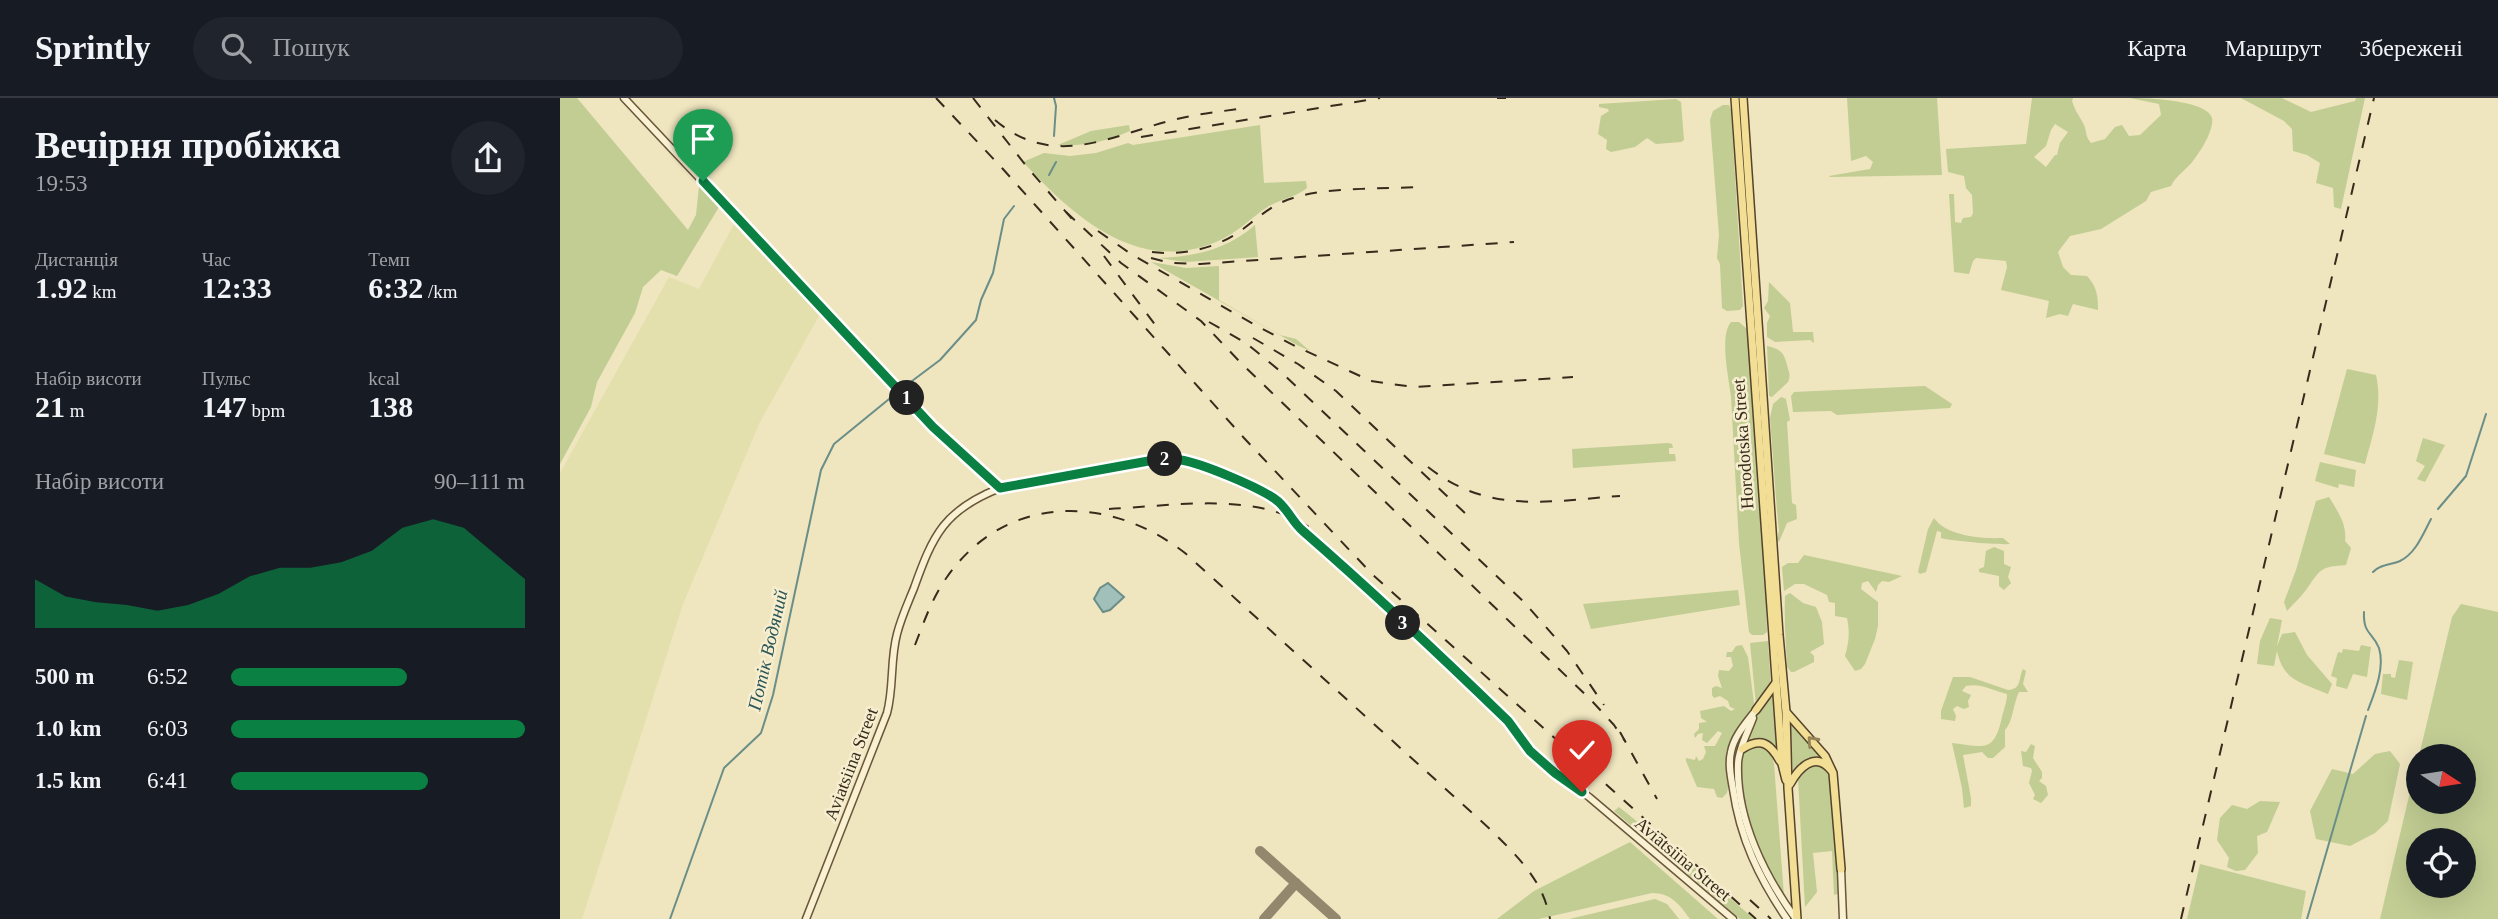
<!DOCTYPE html>
<html lang="uk">
<head>
<meta charset="utf-8">
<style>
  body { margin:0; font-family:Georgia,serif; background:#20242c; color:#f1f3f6; height:100vh; display:flex; flex-direction:column; font-size:26px; white-space:nowrap }
  * { box-sizing:border-box; margin:0 }
  p { font-size:23px; color:#9ea1a6 }
  .icon { flex:none; width:38px; height:38px; fill:none; stroke:currentColor; stroke-width:2; stroke-linecap:round; stroke-linejoin:round }
  .map { position:relative; flex:1; overflow:hidden }
  .panel { display:flex; flex-direction:column; background:#171b24; width:560px }
  .panel>* { flex:none }
  .needle { width:46px; rotate:102deg }
  .fabs { position:absolute; left:1846px; top:646px; display:grid; gap:14px }
  .fabs a { display:grid; place-items:center; width:70px; height:70px; border-radius:50%; background:#171b24; box-shadow:0 7px 28px #0002; font-size:35px }
  .pin { position:absolute; display:grid; place-items:center; width:60px; height:60px; color:#fff; margin:-72px -30px; border-radius:50% 50% 50% 0; rotate:-45deg; box-shadow:0 0 7px #0007 }
  .pin .icon { rotate:45deg }
  .km { position:absolute; width:35px; height:35px; margin:-18px; border-radius:50%; background:#222; color:#fff; font-size:19px; line-height:35px; text-align:center }
  .round { display:grid; place-items:center; flex:none; width:74px; height:74px; border-radius:37px; background:#20242c }
  .overview { display:flex; align-items:center; justify-content:space-between; height:119px; padding:0 35px }
  h1 { font-size:38px; font-weight:700; line-height:52px }
  .stats { display:grid; grid-template-columns:repeat(3,1fr); gap:10px; height:119px; padding:7px 35px }
  .stats div { display:grid; align-content:center }
  .stats b { font-size:30px; font-weight:700 }
  .stats small { font-size:19px; font-weight:400 }
  .stats p { font-size:19px }
  .chart { height:196px; padding:14px 35px }
  .chart p { display:flex; justify-content:space-between }
  .chart svg { width:100%; height:126px; margin-top:7px; fill:#0b8043; opacity:.7 }
  ul { padding:0 35px; list-style:none; font-size:23px }
  li { display:grid; grid-template-columns:112px 84px 1fr; align-items:center; height:52px }
  li i { height:18px; border-radius:9px; background:#0b8043 }
  header { display:flex; align-items:center; gap:42px; box-sizing:border-box; height:98px; padding:0 35px; background:#171b24; border-bottom:2px solid #363941 }
  header strong { font-size:33px }
  nav { display:flex; gap:38px; margin-inline-start:auto; font-size:24px }
  .search { width:490px; height:63px; background:#20242c; display:flex; align-items:center; gap:18px; box-sizing:border-box; padding:0 24px; border-radius:38px; color:#9ea1a6; font-size:26px }
  main { display:flex; flex:1; min-height:0 }
  .map>svg:first-child { display:block }
  .farmland { fill:#e4e0ad }
  .green { fill:#c1cd93; fill-rule:evenodd }
  .water { fill:#a2c0ba; stroke:#6a8e88; stroke-width:2 }
  .lines { fill:none; stroke-linecap:round; stroke-linejoin:round }
  .stream { stroke:#6a8e88; stroke-width:2 }
  .taxiway { stroke:#93886e; stroke-width:10 }
  .secondary-casing { stroke:#69563b; stroke-width:9 }
  .primary-casing { stroke:#55432c; stroke-width:10 }
  .secondary { stroke:#f9f1d2; stroke-width:6 }
  .primary { stroke:#f3de95; stroke-width:7 }
  .rail { stroke:#372b1c; stroke-width:2; stroke-dasharray:12 12; stroke-linecap:butt }
  .oneway { stroke:#958458 }
  .route-casing { stroke:#fff; stroke-width:14 }
  .route { stroke:#0b8043; stroke-width:9 }
  .labels { text-anchor:middle; stroke-width:5; stroke-linejoin:round; paint-order:stroke }
  .street-label { font-size:18px; fill:#372b1c; stroke:#f6eecf }
  .water-label { font-size:19px; font-style:italic; fill:#2b5657; stroke:#f6eecf }
</style>
</head>
<body>
<header>
<strong>Sprintly</strong>
<div class="search"><svg class="icon" aria-label="search" viewBox="0 0 24 24"><circle cx="10" cy="10" r="6"/><path d="M15 15l6 6"/></svg>Пошук</div>
<nav><a>Карта</a><a>Маршрут</a><a>Збережені</a></nav>
</header>
<main>
<section class="panel">
<div class="overview"><div><h1>Вечірня пробіжка</h1><p>19:53</p></div><a class="round"><svg class="icon" aria-label="share" viewBox="0 0 24 24"><path d="M12 15V3M7 8l5-5 5 5M5 13v7h14v-7"/></svg></a></div>
<div class="stats">
<div><p>Дистанція</p><b>1.92<small> km</small></b></div>
<div><p>Час</p><b>12:33</b></div>
<div><p>Темп</p><b>6:32<small> /km</small></b></div>
</div>
<div class="stats">
<div><p>Набір висоти</p><b>21<small> m</small></b></div>
<div><p>Пульс</p><b>147<small> bpm</small></b></div>
<div><p>kcal</p><b>138</b></div>
</div>
<div class="chart"><p><span>Набір висоти</span>90–111 m</p>
<svg viewBox="0 0 160 44" preserveAspectRatio="none"><path d="M0 44V27L10 33L20 35L30 36L40 38L50 36L60 32L70 26L80 23L90 23L100 21L110 17L120 9L130 6L140 9L150 18L160 27V44z"/></svg>
</div>
<ul>
<li><b>500 m</b>6:52<i style="width:60%"></i></li>
<li><b>1.0 km</b>6:03<i style="width:100%"></i></li>
<li><b>1.5 km</b>6:41<i style="width:67%"></i></li>
</ul>
</section>
<div class="map">
<svg width="1938" height="821" viewBox="0 0 1938 821">
  <rect width="100%" height="100%" fill="#efe5bf"/>
  <polygon class="farmland" points="174,126 260,216 199,326 123,506 22,821 0,821 0,375 109,179 139,191"/>
  <g class="green">
    <polygon points="0,0 17,0 128,132 136,117 139,88 159,109 117,178 101,172 83,189 75,215 37,284 31,309 0,366"/>
    <polygon points="1287,0 1377,0 1382,77 1270,79 1269,78 1310,71 1313,64 1306,58 1291,63"/>
    <path d="M1472,0H1513L1512,3C1515,13 1520,19 1524,27C1527,34 1525,38 1531,45L1545,41L1555,29L1562,27L1569,38L1580,37L1601,17L1599,6L1570,0C1587,0 1647,2 1652,20C1654,31 1642,51 1635,60C1628,71 1616,77 1611,88L1591,94L1586,103L1541,131L1510,138L1498,154L1503,169L1511,177L1527,178C1537,189 1538,198 1538,212L1513,206L1508,218L1500,216L1486,220L1489,203L1441,192L1447,169L1446,163L1416,160L1413,163L1409,176L1394,174L1389,96H1394L1395,124L1401,125L1403,120L1411,119L1413,115L1412,97L1406,90L1404,78L1388,74L1386,51L1466,46ZM1495,26L1508,34L1500,45L1497,57H1495L1486,69L1474,59L1486,48L1491,32Z"/>
    <polygon points="1681,0 1722,0 1751,14 1795,3 1796,0 1805,0 1781,111 1774,109 1773,90 1756,85 1760,65 1747,57 1733,53 1732,31 1724,23"/>
    <polygon points="1116,1 1121,4 1124,42 1121,44 1096,46 1087,40 1075,49 1051,54 1046,51 1047,42 1038,36 1041,18 1049,13 1048,11 1039,9 1039,6"/>
    <polygon points="1163,7 1169,7 1171,12 1183,208 1180,212 1167,213 1162,210 1160,166 1157,160 1159,137 1150,22 1153,13"/>
    <path d="M569,27L570,33C548,43 522,49 498,47L531,33Z"/>
    <path d="M700,27L704,85L746,83L747,90C736,99 721,101 709,108C690,120 678,135 656,144C577,177 513,118 463,64L484,55L510,58L536,55L568,45L573,47Z"/>
    <path d="M695,127L698,159L626,164L599,160C634,159 668,151 695,127Z"/>
    <polygon points="591,164 626,170 659,168 659,202 720,237 736,241 750,253 739,248"/>
    <polygon points="1209,184 1230,205 1233,234 1253,234 1254,245 1250,242 1215,244 1207,239 1207,225 1210,218 1204,210 1208,203"/>
    <path d="M1171,224H1179L1187,231L1195,323C1194,341 1199,357 1197,375L1205,472L1207,534L1203,537H1192L1189,534L1179,445L1171,299C1169,281 1159,238 1171,224Z"/>
    <path d="M1207,248C1221,251 1224,255 1227,267C1229,275 1231,277 1228,284L1212,299L1209,298Z"/>
    <path d="M1787,271L1816,277C1823,308 1813,336 1805,366L1764,356Z"/>
    <polygon points="1365,288 1392,306 1390,310 1277,317 1271,313 1233,314 1231,298 1234,294"/>
    <polygon points="1221,299 1226,301 1230,322 1227,324 1232,405 1236,407 1237,421 1227,425 1219,444 1217,442 1219,433 1217,413 1210,320 1213,306"/>
    <polygon points="1863,340 1885,347 1865,384 1857,381 1865,368 1856,363"/>
    <polygon points="1108,345 1112,346 1113,350 1109,350 1109,356 1115,356 1116,363 1013,370 1012,351"/>
    <polygon points="1760,364 1796,372 1794,389 1779,386 1778,390 1755,383"/>
    <path d="M1769,399C1778,414 1787,426 1785,443L1791,450L1786,467C1759,469 1761,471 1746,492C1741,499 1733,506 1727,513L1724,504L1736,472L1756,403Z"/>
    <path d="M1374,420C1386,438 1422,441 1443,440L1450,446C1440,447 1390,443 1381,440V434L1377,433L1366,474L1360,476L1358,474L1368,431Z"/>
    <polygon points="1434,449 1444,453 1444,466 1451,469 1448,479 1451,485 1444,492 1439,488 1439,478 1419,474 1419,471 1424,469 1426,453"/>
    <path d="M1244,457L1342,478L1329,484L1322,483L1318,487L1316,494L1308,483L1302,485L1301,491L1318,504V528L1315,541L1305,566L1301,571L1295,573L1285,558C1289,544 1290,535 1287,520L1275,518V505L1269,504L1267,497L1244,486H1235L1224,493L1222,469L1228,465H1238Z"/>
    <polygon points="1178,492 1180,507 1031,531 1023,506"/>
    <path d="M1230,495L1243,505L1256,509L1262,524L1264,546L1250,554L1254,558V564L1234,574H1231L1227,569C1226,545 1224,522 1225,498Z"/>
    <path d="M1901,506L1938,514V821H1820L1858,660V704H1904V658H1859L1892,519ZM1858,742H1904V788H1858Z"/>
    <path d="M1710,520L1722,522L1717,548L1722,536L1735,534L1747,557L1772,586L1768,596C1741,584 1724,584 1717,553L1714,568L1697,566L1700,543Z"/>
    <polygon points="1208,543 1211,589 1196,607 1190,545"/>
    <polygon points="1182,547 1188,559 1194,605 1176,671 1195,756 1202,773 1233,821 1230,821 1200,775 1169,684 1167,695 1162,700 1157,699 1154,691 1137,689 1126,663 1126,660 1135,662 1136,658 1139,663 1143,661 1146,654 1144,648 1155,648 1162,635 1158,633 1147,645 1142,642 1143,635 1138,636 1135,640 1134,636 1139,631 1139,625 1147,624 1141,620 1140,613 1164,608 1171,613 1175,611 1170,609 1168,603 1160,598 1154,600 1152,597 1152,590 1156,588 1162,590 1158,578 1159,572 1169,573 1173,568 1171,559 1166,559 1167,554 1172,554 1176,548"/>
    <polygon points="1801,547 1811,549 1807,579 1793,576 1787,591 1776,588 1777,580 1771,578 1778,554 1782,555 1783,551 1799,553"/>
    <polygon points="1839,562 1853,564 1847,602 1821,596 1823,576 1831,576 1831,579 1835,580"/>
    <path d="M1463,571L1466,573L1463,586L1468,594H1459C1453,606 1453,624 1445,632V649L1433,660H1428L1422,654L1403,657L1411,700V708L1404,710L1402,690L1392,645C1422,648 1434,657 1442,619C1444,611 1447,604 1447,596C1433,593 1422,585 1406,588L1402,593L1411,597L1408,603L1409,609L1404,611L1397,608L1393,611L1396,618L1395,623L1381,621V613L1393,579H1410L1448,592C1462,591 1458,581 1463,571Z"/>
    <path d="M1215,591L1218,653C1208,644 1200,638 1187,645L1196,615Z"/>
    <path d="M1229,622L1266,664C1251,658 1243,663 1233,673Z"/>
    <path d="M1197,646L1211,652L1214,666L1224,798C1204,766 1172,694 1182,657L1189,649Z"/>
    <polygon points="1471,646 1475,648 1473,660 1482,674 1482,680 1479,683 1486,688 1488,697 1481,705 1473,701 1475,697 1469,685 1472,673 1471,670 1463,668 1461,653 1466,654"/>
    <polygon points="1830,653 1840,666 1828,723 1815,735 1790,748 1756,741 1750,713 1772,671 1793,676 1815,656"/>
    <polygon points="1252,666 1260,666 1270,675 1280,795 1274,797 1272,753 1253,755 1257,794 1245,809 1238,680 1239,675"/>
    <polygon points="1700,703 1720,704 1707,734 1697,738 1698,755 1685,772 1676,773 1667,769 1669,760 1657,742 1660,720 1672,707 1687,711"/>
    <polygon points="1059,709 1145,778 1194,821 1180,821 1054,713"/>
    <path d="M1070,744L1158,821H1130C1119,806 1111,795 1092,795L979,821H937L974,793Z"/>
    <polygon points="1640,766 1746,793 1741,821 1627,821"/>
    <polygon points="1095,801 1107,806 1119,821 1009,821"/>
  </g>
  <polygon class="water" points="548,485 564,499 550,512 543,514 534,501 540,490"/>
  <g class="lines">
    <g class="stream">
      <polyline points="494,0 496,8 494,38"/>
      <polyline points="489,77 496,64"/>
      <polyline points="344,289 380,262 416,222 421,202 433,175 444,121 454,108"/>
      <polyline points="1878,411 1906,378 1926,316"/>
      <path d="M1813,474C1820,466 1831,467 1840,463C1856,455 1863,436 1871,421"/>
      <path d="M1804,514C1803,537 1813,534 1819,550C1825,570 1815,594 1808,612"/>
      <polyline points="110,821 164,670 201,635 213,597 261,372 274,346 334,297"/>
      <polyline points="1747,821 1806,618"/>
    </g>
    <g class="taxiway">
      <polyline points="700,753 776,821"/>
      <polyline points="704,821 736,785"/>
    </g>
    <defs>
      <g id="secondary">
        <polyline points="64,0 374,329 440,390"/>
        <path d="M1196,612C1186,625 1174,638 1171,654C1168,666 1171,679 1173,691C1180,740 1199,780 1227,821"/>
        <path d="M1193,620C1188,634 1178,652 1178,666C1176,721 1205,779 1236,821"/>
        <polyline points="1281,771 1283,821"/>
        <path d="M246,821L327,615C334,589 330,562 337,536C341,520 348,505 354,490C373,437 384,412 440,390L602,361L623,362L648,371L716,401L741,432L775,461L941,617L968,650L985,666L1029,699L1173,821"/>
      </g>
      <g id="primary">
        <polyline points="1175,0 1222,666 1226,682"/>
        <polyline points="1183,0 1219,537 1226,614 1228,690 1237,821"/>
        <polyline points="1196,612 1215,586"/>
        <polyline points="1227,615 1265,658 1273,675 1281,771"/>
        <path d="M1182,651C1201,639 1210,645 1220,663"/>
        <path d="M1230,686C1238,671 1255,652 1271,672"/>
      </g>
    </defs>
    <use href="#secondary" class="secondary-casing"/>
    <use href="#primary" class="primary-casing"/>
    <use href="#secondary" class="secondary"/>
    <use href="#primary" class="primary"/>
    <g class="rail">
      <polyline points="376,0 442,70 684,340 812,476 1196,821"/>
      <polyline points="413,0 467,69 512,121"/>
      <polyline points="937,0 946,0"/>
      <path d="M435,22C492,71 549,39 609,23C634,16 659,14 684,10"/>
      <polyline points="581,39 820,0"/>
      <polyline points="506,114 561,165 641,223 680,264 1031,602 1054,627 1065,643"/>
      <polyline points="538,133 571,156 695,227 735,248 811,283 853,289 1013,279"/>
      <path d="M592,154C624,158 658,150 683,131C700,118 713,106 733,100C766,89 824,91 861,89"/>
      <polyline points="544,158 596,228"/>
      <polyline points="591,160 611,165 640,166 954,144"/>
      <polyline points="649,224 686,245 720,273 964,504 1007,553 1044,607"/>
      <polyline points="693,240 738,266 776,293 906,416"/>
      <path d="M868,369C929,417 988,403 1060,398"/>
      <path d="M549,411C614,408 705,391 758,436"/>
      <path d="M355,547C364,524 372,500 387,479C446,395 549,396 625,455L931,732C958,759 983,782 990,821"/>
      <polyline points="1060,634 1097,701"/>
      <polyline points="1190,802 1211,821"/>
      <polyline points="1621,821 1814,0"/>
    </g>
  </g>
  <defs><path id="oneway-chevron" d="M-2-3.5L2.5 0L-2 3.5" fill="none" stroke-width="1.6" stroke-linecap="round" stroke-linejoin="round" transform="scale(1.75)"/></defs>
  <use class="oneway" href="#oneway-chevron" transform="translate(1252 643) rotate(-132)"/>
  <g class="lines">
    <defs>
      <path id="route" d="M143,83L373,329L440,390L594,362C603,361 612,360 621,362C641,365 698,389 715,401C727,409 732,424 743,433C813,494 881,558 948,623L970,653L995,675L1022,694"/>
    </defs>
    <use href="#route" class="route-casing"/>
    <use href="#route" class="route"/>
  </g>
  <g class="labels">
    <g class="street-label">
      <text transform="translate(1183 346) rotate(-94)" y="6">Horodotska Street</text>
      <text transform="translate(291 666) rotate(-69)" y="6">Aviatsiina Street</text>
      <text transform="translate(1123 761) rotate(40)" y="6">Aviatsiina Street</text>
    </g>
    <g class="water-label">
      <text transform="translate(207 552) rotate(-77)" y="7">Потік Водяний</text>
    </g>
  </g>
</svg>
<div class="fabs">
<a><svg class="needle" viewBox="-14 -14 28 28"><path d="M0-13l5 13h-10z" fill="#e53935"/><path d="M0 13l5-13h-10z" fill="#9ea1a6"/></svg></a>
<a><svg class="icon" aria-label="locate" viewBox="0 0 24 24"><circle cx="12" cy="12" r="6"/><path d="M12 2v4M12 18v4M2 12h4M18 12h4"/></svg></a>
</div>
<div class="pin" style="left:143px;top:83px;background:#1e9e55"><svg class="icon" aria-label="arrive" viewBox="0 0 24 24"><path d="M6 21V4h12l-3 4 3 4H6"/></svg></div>
<div class="pin" style="left:1022px;top:694px;background:#d93025"><svg class="icon" aria-label="check" viewBox="0 0 24 24"><path d="M5 12l5 5 9-10"/></svg></div>
<b class="km" style="left:347px;top:300px">1</b>
<b class="km" style="left:605px;top:361px">2</b>
<b class="km" style="left:843px;top:525px">3</b>
</div>
</main>
</body>
</html>
